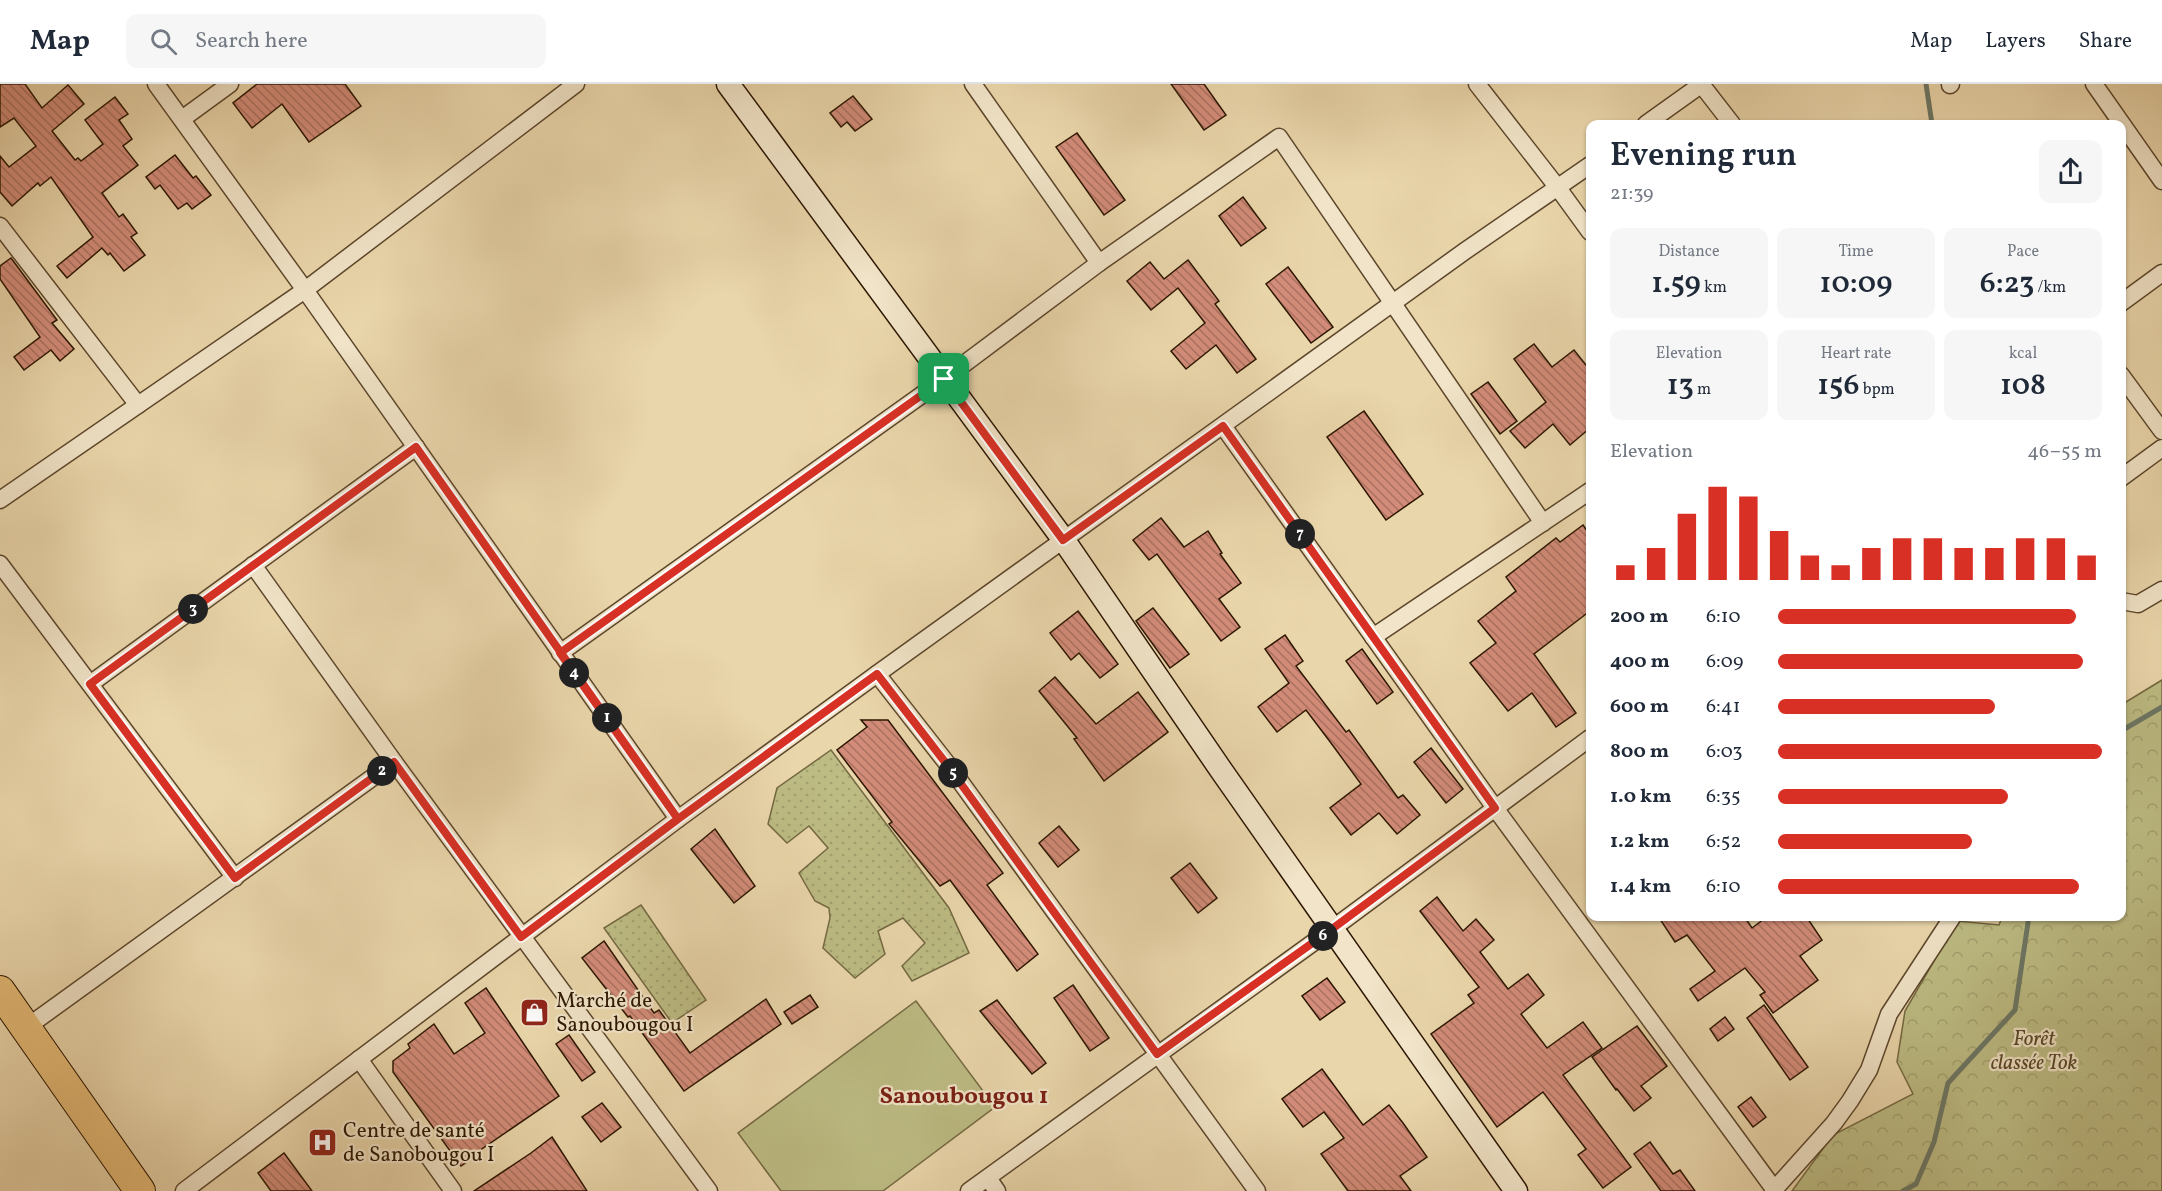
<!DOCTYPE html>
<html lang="en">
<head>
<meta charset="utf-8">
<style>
  body { margin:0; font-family:Vollkorn,serif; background:#f6f6f7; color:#1f2937; height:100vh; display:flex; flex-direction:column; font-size:22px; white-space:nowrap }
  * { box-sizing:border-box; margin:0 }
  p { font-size:20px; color:#747a83 }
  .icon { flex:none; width:33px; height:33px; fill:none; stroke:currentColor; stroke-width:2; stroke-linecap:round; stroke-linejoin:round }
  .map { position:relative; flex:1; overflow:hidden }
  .panel { position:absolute; left:1586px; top:36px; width:540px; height:801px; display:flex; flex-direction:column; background:#fff; border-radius:12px; box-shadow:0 2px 4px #0004 }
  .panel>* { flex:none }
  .pin { position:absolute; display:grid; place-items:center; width:51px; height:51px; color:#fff; margin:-26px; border-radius:12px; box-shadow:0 3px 9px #0006 }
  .km { position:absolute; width:30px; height:30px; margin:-15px; border-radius:50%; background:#222; color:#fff; font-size:16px; line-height:30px; text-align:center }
  .round { display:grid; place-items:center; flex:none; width:63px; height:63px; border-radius:12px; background:#f6f6f7 }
  .headline { display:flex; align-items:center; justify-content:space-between; height:102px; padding:0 24px }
  h1 { font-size:33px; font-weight:600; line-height:45px }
  .metrics { display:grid; grid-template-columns:repeat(3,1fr); gap:9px; height:102px; padding:6px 24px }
  .metrics div { display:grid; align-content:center; border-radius:12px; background:#f6f6f7; text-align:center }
  .metrics b { font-size:30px; font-weight:600 }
  .metrics small { font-size:16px; font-weight:400 }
  .metrics p { font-size:16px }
  .chart { height:168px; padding:12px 24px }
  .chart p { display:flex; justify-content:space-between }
  .chart svg { width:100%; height:108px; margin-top:6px; stroke:#d93025; stroke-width:6 }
  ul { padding:0 24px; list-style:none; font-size:20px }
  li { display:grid; grid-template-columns:96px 72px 1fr; align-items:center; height:45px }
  li i { height:15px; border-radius:8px; background:#d93025 }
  header { display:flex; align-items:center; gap:36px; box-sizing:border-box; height:84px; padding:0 30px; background:#fff; border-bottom:2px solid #e0e1e3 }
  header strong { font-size:28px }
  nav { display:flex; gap:33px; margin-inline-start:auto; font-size:21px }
  .search { width:420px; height:54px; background:#f6f6f7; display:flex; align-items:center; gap:15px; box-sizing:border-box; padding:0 21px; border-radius:12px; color:#747a83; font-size:22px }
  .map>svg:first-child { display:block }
  .forest { fill:url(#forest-crowns); stroke:#746942; stroke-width:1.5 }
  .park { fill:url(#park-dots); stroke:#746942; stroke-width:1.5 }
  .garden { fill:#bdbc84; stroke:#746942; stroke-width:1.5 }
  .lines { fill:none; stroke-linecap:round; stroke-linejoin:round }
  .stream { stroke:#6d7866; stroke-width:5 }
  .building { fill:url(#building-back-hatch); stroke:#2c1600; stroke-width:1.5 }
  .street-casing { stroke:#5c462b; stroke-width:19 }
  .secondary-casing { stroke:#2c1600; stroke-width:25 }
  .highway-casing { stroke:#2c1600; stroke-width:32 }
  .street { stroke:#f1e4c8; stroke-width:16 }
  .secondary { stroke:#f1e4c8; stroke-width:22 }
  .highway { stroke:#e5bb76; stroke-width:30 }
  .route-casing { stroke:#fff; stroke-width:12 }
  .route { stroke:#d93025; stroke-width:8 }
  .labels { text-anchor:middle; stroke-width:4.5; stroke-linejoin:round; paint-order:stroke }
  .poi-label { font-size:21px; fill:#2c1600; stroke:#f1e4c8; text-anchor:start }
  .park-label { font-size:21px; font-style:italic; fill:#584828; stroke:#f1e4c8 }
  .quarter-label { font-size:24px; font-weight:bold; fill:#7a1f14; stroke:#f1e4c8 }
</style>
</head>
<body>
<header>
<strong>Map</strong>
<div class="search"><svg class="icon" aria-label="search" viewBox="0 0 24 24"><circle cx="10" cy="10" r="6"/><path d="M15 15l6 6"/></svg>Search here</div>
<nav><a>Map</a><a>Layers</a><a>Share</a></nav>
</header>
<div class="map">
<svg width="2162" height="1107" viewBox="0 0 2162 1107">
  <defs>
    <pattern id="forest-crowns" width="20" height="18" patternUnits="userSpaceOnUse" patternTransform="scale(1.5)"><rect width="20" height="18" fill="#bdbc84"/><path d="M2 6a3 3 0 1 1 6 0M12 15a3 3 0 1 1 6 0" fill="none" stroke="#a3a170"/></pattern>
    <pattern id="park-dots" width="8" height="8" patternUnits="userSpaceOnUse" patternTransform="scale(1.5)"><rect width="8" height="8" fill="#bdbc84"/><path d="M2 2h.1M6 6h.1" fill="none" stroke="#a3a170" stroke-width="1.8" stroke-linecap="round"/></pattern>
    <pattern id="building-back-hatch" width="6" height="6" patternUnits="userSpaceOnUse" patternTransform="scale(1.5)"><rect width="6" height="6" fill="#d38c79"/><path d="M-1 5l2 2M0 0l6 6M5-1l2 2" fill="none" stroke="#ab7161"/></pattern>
  </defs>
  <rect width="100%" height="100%" fill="#ead6ab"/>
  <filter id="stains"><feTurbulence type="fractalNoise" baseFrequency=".00333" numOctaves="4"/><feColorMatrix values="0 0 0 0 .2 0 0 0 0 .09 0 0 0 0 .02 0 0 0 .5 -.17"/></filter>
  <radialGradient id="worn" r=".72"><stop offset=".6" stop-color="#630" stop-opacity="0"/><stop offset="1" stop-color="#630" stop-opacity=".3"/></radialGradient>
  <polygon class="forest" points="2162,596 2162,1107 1792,1107 1833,1051 1913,1010 1897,978 1905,927 1957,837 1999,841 2002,833 2121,832 2121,621"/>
  <g class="park">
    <polygon points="831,666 949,824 969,869 912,897 902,882 925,859 903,834 878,847 885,870 855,894 823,864 830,834 829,824 815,817 799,789 828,764 809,742 787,759 768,740 777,704"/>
    <polygon points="641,821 706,916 672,939 604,844"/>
  </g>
  <polygon class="garden" points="916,917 995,1023 883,1107 781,1107 738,1049"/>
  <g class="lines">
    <g class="stream">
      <polyline points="1926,0 1932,40"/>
      <polyline points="2121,647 2162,623"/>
      <polyline points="1903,1107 1916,1100 1934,1058 1948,999 2015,926 2029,832"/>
    </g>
  </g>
  <g class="building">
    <polygon points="0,0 25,0 42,24 68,1 84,20 52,47 75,76 78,74 81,77 103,60 85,36 115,13 128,30 119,36 132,55 123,62 138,81 102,109 119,133 123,130 137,149 131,153 145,171 124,187 110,169 108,171 102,164 67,194 57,182 93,153 51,93 40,102 38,99 12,122 0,108 0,72 9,83 36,62 14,34 0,43"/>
    <polygon points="257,0 345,0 361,22 309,58 282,20 252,44 233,19"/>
    <polygon points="1171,0 1204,0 1226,31 1204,46"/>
    <polygon points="853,12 872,35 855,47 847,38 841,43 830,29"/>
    <polygon points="1077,49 1125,116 1104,131 1056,63"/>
    <polygon points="175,71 193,94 196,92 211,111 192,125 187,119 178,125 160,101 155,105 146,93"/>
    <polygon points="1243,113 1266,144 1241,162 1219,132"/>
    <polygon points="11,174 57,236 52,239 74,265 60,277 51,266 24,286 14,273 40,253 0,195 0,182"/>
    <polygon points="1188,176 1219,217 1215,220 1256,275 1237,289 1216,261 1186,285 1171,267 1205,239 1178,204 1151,226 1127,197 1150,178 1164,195"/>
    <polygon points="1288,183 1333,243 1311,259 1266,200"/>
    <polygon points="1534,260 1552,283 1574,266 1590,286 1590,344 1570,361 1553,340 1525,364 1510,347 1546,318 1514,275"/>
    <polygon points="1488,298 1517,337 1500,350 1471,310"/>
    <polygon points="1364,327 1423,410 1386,436 1327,353"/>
    <polygon points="1161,434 1184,463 1208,447 1222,469 1220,470 1241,499 1219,515 1240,543 1221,557 1157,470 1149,476 1133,456"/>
    <polygon points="1583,441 1590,451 1590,527 1534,570 1576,629 1556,643 1532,609 1508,627 1470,579 1496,559 1478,537 1516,507 1506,493 1556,454 1560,458"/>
    <polygon points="1153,524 1189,570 1170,584 1136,537"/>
    <polygon points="1078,527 1118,580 1100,594 1079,569 1071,576 1050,549"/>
    <polygon points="1285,551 1303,577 1296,582 1346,648 1349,646 1398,714 1403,711 1420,731 1397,750 1379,729 1351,751 1330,724 1361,700 1331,659 1306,626 1277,648 1258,623 1289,599 1265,565"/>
    <polygon points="1362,565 1393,608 1377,620 1346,577"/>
    <polygon points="1055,593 1096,640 1138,608 1168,648 1104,697 1074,655 1077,654 1039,607"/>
    <polygon points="861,636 888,636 1003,789 987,801 1038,870 1017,887 950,796 940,802 889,740 892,738 837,666 867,643"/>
    <polygon points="1431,664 1463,705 1446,719 1414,678"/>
    <polygon points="1059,742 1079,766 1058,783 1039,759"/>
    <polygon points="715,745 755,802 734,819 691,765"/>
    <polygon points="1190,779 1217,814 1198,829 1171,794"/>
    <polygon points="1437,813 1463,847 1476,835 1494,856 1480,868 1508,905 1528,890 1544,911 1521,930 1547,964 1583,938 1602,964 1563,991 1631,1083 1603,1104 1578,1071 1586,1065 1543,1008 1497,1043 1431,950 1474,919 1468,911 1479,903 1420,827"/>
    <polygon points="1658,832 1744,832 1752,844 1768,832 1806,832 1822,856 1800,872 1818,896 1773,929 1760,911 1765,908 1745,884 1698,917 1690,905 1715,887 1687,851 1675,858"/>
    <polygon points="604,857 654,929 659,926 690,969 766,915 781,940 684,1007 630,932 628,933 582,874"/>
    <polygon points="1327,894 1345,918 1320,936 1302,912"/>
    <polygon points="1073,901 1109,954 1090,967 1054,914"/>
    <polygon points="486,904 559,1012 476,1069 477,1071 461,1082 393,988 393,977 410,964 408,960 434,940 454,970 485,949 465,919"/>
    <polygon points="810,911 818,923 792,940 784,928"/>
    <polygon points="997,916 1046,979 1032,990 980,927"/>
    <polygon points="1764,921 1808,983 1790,996 1747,934"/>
    <polygon points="1725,933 1734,945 1718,957 1710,945"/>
    <polygon points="1637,942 1667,982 1641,1002 1651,1014 1634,1027 1617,1005 1616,1006 1592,973"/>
    <polygon points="569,951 595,988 582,997 556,960"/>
    <polygon points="1322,985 1363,1041 1389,1021 1403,1039 1427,1073 1400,1092 1411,1107 1348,1107 1321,1070 1344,1054 1324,1028 1303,1043 1282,1015"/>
    <polygon points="1751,1013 1766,1033 1753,1043 1738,1023"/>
    <polygon points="602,1019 621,1043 601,1058 582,1033"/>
    <polygon points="552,1053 587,1107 474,1107 531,1069"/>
    <polygon points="1650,1058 1673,1090 1680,1086 1695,1107 1661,1107 1634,1070"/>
    <polygon points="284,1069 312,1107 271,1107 258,1089"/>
  </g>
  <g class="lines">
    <defs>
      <g id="street">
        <polyline points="156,0 305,206 678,735"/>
        <polyline points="973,0 1099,179"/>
        <polyline points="1477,0 1558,104 1590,148"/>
        <polyline points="1701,0 1732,40"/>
        <polyline points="2094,0 2162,97"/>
        <polyline points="1950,1 1951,0"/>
        <polyline points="182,35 230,0"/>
        <polyline points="1646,40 1702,0"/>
        <polyline points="0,142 138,321"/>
        <polyline points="2121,219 2162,189"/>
        <polyline points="2121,291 2162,347"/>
        <polyline points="1223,342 1495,724 1774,1105"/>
        <polyline points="2121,394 2162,364"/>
        <polyline points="0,416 305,206 576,0"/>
        <polyline points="0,480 235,794"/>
        <polyline points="253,481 394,678 709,1107"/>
        <polyline points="2121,517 2138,520 2162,506"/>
        <polyline points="1373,553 1590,407"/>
        <polyline points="560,569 944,295 1099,179 1279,53 1543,439"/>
        <polyline points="877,590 949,682 1257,1107"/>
        <polyline points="90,600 416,363"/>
        <polyline points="27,943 394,678"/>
        <polyline points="359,975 453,1107"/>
        <polyline points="988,1094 997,1107"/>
        <polyline points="184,1107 678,735 877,590 1465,167 1590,81"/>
        <polyline points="969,1107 1332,845 1590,654"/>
        <polyline points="1773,1107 1834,1039 1850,1017 1869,986 1889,930 1953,832"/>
      </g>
      <polyline id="secondary" points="728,0 1063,455 1221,686 1516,1107"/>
      <polyline id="highway" points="0,907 140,1107"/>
    </defs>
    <use href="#street" class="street-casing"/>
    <use href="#secondary" class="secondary-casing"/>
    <use href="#highway" class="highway-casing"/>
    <use href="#street" class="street"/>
    <use href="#secondary" class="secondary"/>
    <use href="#highway" class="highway"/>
  </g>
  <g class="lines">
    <defs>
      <polyline id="route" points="944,295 560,569 678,735 521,853 394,678 235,794 90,600 416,363 678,735 877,590 948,682 1157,970 1332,845 1495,724 1223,342 1063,456 944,295"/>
    </defs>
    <use href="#route" class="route-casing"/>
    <use href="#route" class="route"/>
  </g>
  <defs>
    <symbol id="shop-square" viewBox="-11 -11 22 22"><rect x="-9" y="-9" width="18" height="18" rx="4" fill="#8f2418" stroke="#f1e4c8"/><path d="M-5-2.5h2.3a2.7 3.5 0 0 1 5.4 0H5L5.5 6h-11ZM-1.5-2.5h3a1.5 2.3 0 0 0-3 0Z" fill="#fff"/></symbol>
    <symbol id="hospital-square" viewBox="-11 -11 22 22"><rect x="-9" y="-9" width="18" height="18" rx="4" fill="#8f2418" stroke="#f1e4c8"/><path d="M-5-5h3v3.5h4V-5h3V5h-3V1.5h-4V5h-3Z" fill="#fff"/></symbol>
  </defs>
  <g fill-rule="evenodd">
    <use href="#shop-square" x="518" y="912" width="33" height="33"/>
    <use href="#hospital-square" x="306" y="1042" width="33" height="33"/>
  </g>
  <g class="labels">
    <g class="poi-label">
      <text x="556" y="923">Marché de<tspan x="556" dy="24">Sanoubougou I</tspan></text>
      <text x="343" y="1053">Centre de santé<tspan x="343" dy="24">de Sanobougou I</tspan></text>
    </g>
    <g class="park-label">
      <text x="2034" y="961">Forêt<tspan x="2034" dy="24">classée Tok</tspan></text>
    </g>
    <g class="quarter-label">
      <text x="964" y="1019">Sanoubougou 1</text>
    </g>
  </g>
  <rect width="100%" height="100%" filter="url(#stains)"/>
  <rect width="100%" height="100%" fill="url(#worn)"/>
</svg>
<div class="pin" style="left:944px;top:295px;background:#1e9e55"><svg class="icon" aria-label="arrive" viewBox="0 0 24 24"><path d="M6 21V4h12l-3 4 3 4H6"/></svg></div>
<b class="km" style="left:607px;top:634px">1</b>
<b class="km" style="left:382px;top:687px">2</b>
<b class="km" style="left:193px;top:525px">3</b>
<b class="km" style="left:574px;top:589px">4</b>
<b class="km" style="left:953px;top:689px">5</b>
<b class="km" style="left:1323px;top:852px">6</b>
<b class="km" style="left:1300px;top:450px">7</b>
<section class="panel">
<div class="headline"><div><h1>Evening run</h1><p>21:39</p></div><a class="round"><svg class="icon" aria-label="share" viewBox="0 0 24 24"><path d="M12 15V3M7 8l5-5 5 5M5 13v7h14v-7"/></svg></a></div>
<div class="metrics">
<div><p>Distance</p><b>1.59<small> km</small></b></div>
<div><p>Time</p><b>10:09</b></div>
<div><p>Pace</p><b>6:23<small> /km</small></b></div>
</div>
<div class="metrics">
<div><p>Elevation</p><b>13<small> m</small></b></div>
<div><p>Heart rate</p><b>156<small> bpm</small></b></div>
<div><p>kcal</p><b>108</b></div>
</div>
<div class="chart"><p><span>Elevation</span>46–55 m</p>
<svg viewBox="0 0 160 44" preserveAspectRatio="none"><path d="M5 44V38M15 44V31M25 44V17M35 44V6M45 44V10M55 44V24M65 44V34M75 44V38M85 44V31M95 44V27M105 44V27M115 44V31M125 44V31M135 44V27M145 44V27M155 44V34"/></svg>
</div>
<ul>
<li><b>200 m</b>6:10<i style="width:92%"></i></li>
<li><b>400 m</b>6:09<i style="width:94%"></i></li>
<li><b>600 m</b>6:41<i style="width:67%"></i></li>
<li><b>800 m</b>6:03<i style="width:100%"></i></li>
<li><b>1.0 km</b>6:35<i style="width:71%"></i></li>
<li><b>1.2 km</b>6:52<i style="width:60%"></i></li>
<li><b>1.4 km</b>6:10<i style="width:93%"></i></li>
</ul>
</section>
</div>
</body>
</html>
